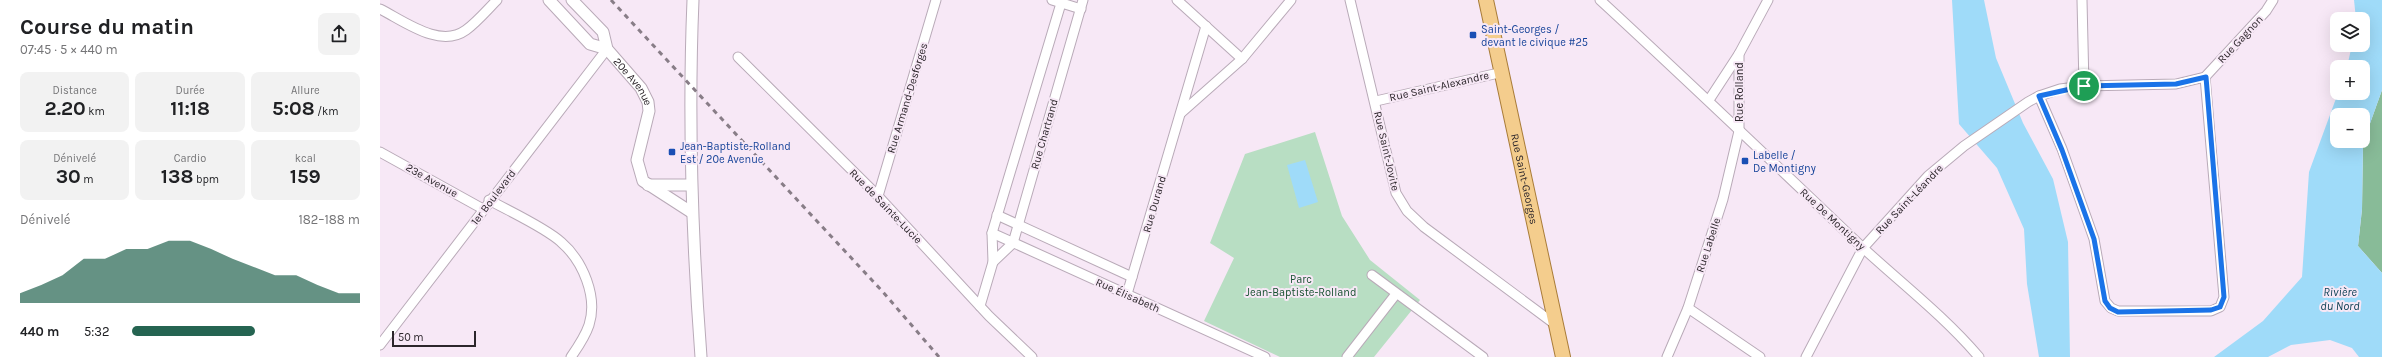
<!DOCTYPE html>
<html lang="fr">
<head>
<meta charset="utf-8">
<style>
  body { margin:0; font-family:Karla,sans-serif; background:#f2f2f2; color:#202124; height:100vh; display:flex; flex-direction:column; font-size:15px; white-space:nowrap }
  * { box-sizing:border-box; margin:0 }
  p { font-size:13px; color:#757577 }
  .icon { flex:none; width:22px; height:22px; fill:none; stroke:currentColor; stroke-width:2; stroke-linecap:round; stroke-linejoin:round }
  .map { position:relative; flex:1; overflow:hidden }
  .side { display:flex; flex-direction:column; background:#fff; width:380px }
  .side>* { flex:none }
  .buttons { position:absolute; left:1950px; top:12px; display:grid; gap:8px }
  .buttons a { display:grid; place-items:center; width:40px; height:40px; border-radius:8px; background:#fff; box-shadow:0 4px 16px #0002; font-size:20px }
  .scale { position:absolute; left:12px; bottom:10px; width:84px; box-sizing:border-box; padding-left:4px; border:2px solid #2c262b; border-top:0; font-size:11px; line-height:14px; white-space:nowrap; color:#2c262b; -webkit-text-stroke:3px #f7e8f6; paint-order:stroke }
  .pin { position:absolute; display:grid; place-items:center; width:34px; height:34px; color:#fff; margin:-17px; border:2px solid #fff; border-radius:50%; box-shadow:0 1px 4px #0007 }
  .round { display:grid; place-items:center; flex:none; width:42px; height:42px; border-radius:8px; background:#f2f2f2 }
  .head { display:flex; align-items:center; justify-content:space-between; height:68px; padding:0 20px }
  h1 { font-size:22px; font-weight:700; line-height:30px }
  .figures { display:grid; grid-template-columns:repeat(3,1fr); gap:6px; height:68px; padding:4px 20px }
  .figures div { display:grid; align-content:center; border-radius:8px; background:#f2f2f2; text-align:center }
  .figures b { font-size:20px; font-weight:700 }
  .figures small { font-size:11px; font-weight:400 }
  .figures p { font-size:11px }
  .chart { height:112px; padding:8px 20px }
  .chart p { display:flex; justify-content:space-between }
  .chart svg { width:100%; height:72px; margin-top:4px; fill:#256451; opacity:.7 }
  ul { padding:0 20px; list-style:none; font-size:13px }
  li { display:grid; grid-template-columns:64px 48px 1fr; align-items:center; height:30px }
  li i { height:10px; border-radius:5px; background:#256451 }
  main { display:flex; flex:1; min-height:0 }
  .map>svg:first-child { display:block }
  .green { fill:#b8dec3 }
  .forest { fill:#88bb98 }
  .water { fill:#9fdbf9; fill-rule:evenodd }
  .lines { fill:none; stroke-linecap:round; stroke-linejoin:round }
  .minor-casing { stroke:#b9aab8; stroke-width:11 }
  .tertiary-casing { stroke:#b9aab8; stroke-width:13 }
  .primary-casing { stroke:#a97c39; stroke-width:16 }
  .minor { stroke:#fff; stroke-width:9 }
  .tertiary { stroke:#fff; stroke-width:11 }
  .primary { stroke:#f4cd8d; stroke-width:14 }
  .rail { stroke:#887d87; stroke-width:3; stroke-dasharray:5 5; stroke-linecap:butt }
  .route-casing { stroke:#fff; stroke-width:8 }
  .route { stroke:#1a73e8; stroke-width:5 }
  .transit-dot { fill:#1a4fb4; stroke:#f7e8f6; stroke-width:1.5 }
  .labels { text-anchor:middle; stroke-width:4; stroke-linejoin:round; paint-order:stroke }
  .transit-label { font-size:11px; fill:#164399; stroke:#f7e8f6; text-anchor:start }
  .street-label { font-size:11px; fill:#2c262b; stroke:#f7e8f6 }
  .park-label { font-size:11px; fill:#154f2e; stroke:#f7e8f6 }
  .water-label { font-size:12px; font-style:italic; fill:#0f4156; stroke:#f7e8f6 }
</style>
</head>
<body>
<main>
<section class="side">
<div class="head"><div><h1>Course du matin</h1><p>07:45 · 5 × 440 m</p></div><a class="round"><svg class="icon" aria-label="share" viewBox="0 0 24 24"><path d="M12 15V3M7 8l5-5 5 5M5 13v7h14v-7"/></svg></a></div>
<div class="figures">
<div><p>Distance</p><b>2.20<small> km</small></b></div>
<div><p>Durée</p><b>11:18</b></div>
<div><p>Allure</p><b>5:08<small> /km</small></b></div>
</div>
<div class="figures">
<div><p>Dénivelé</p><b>30<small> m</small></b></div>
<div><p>Cardio</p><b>138<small> bpm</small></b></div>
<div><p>kcal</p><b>159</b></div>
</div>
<div class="chart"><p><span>Dénivelé</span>182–188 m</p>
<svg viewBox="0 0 160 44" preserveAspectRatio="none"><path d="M0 44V38L10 33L20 27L30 17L40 17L50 11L60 11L70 6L80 6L90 11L100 17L110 22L120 27L130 27L140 33L150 38L160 38V44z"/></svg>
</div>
<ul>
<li><b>440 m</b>5:32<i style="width:54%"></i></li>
</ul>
</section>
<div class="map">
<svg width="2002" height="357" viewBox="0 0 2002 357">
  <rect width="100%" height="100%" fill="#f7e8f6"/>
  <polygon class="green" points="935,132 962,216 990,260 1040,300 994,357 900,357 824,321 854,258 830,243 865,154"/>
  <polygon class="forest" points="2002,90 2002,273 1978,246 1982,209 1983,143"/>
  <g class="water">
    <polygon points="1572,0 1604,0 1616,58 1643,123 1673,179 1688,242 1690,357 1659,357 1647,284 1644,229 1617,168 1579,124"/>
    <path d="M1974,0H2002V90L1983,143L1982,209L1978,246L2002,273V357H1979L1972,348L1950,340L1911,345L1888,357H1834L1883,321L1922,277L1929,172L1958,93H1983V67H1967L1972,45H1983V19H1976ZM1957,115H1983V141H1957Z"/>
    <polygon points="925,160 938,202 919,208 907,165"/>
  </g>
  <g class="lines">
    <defs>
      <g id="minor">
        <polyline points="672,0 701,9"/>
        <polyline points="797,0 862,59"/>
        <polyline points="970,0 1016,193 1027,211 1044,227 1176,325"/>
        <path d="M1220,0C1308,81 1395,164 1482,247C1521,283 1564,316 1599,357"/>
        <polyline points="1702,0 1704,86"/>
        <path d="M0,9C24,21 60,49 86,30C97,22 107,10 117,0"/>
        <polyline points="358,57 498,196 609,316 652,357"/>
        <polyline points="1659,96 1682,149 1714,239 1725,301 1731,308 1738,311 1831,311 1840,307 1844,297 1825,77"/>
        <polyline points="1329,100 1359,54"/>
        <polyline points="996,101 1123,72"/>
        <polyline points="801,113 862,59 911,0"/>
        <polyline points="0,152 103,209"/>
        <polyline points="498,196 556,0"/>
        <path d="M109,200C129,211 166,228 181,242C203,261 218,297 209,325C205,337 198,347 191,357"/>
        <polyline points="617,215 752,277"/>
        <polyline points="612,233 885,357"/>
        <polyline points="613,262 633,243 703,0"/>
        <polyline points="992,275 1103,357"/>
        <polyline points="747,294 826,26"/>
        <polyline points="600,306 613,262 612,233 682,0"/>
        <polyline points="1308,308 1380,357"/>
        <polyline points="0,345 227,49"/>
        <polyline points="967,357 1016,294"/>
        <polyline points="1287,357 1308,308 1343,199 1359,131 1359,54 1388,0"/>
        <polyline points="1426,357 1483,248 1548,176 1584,146 1648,102 1659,96 1680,89 1704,86 1796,84 1825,77 1886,11 1893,0"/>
      </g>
      <g id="tertiary">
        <polyline points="169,0 210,44 227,49"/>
        <path id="s1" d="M192,0L223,32L227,49L261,88L268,102L269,111L257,160L263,181L311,212"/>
        <path d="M313,0C308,120 312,238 321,357"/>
        <polyline points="268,185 311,185"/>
      </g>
      <g id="primary">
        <path id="s2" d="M1106,0L1183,357"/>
      </g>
    </defs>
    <use href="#minor" class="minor-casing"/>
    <use href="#tertiary" class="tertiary-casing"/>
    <use href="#primary" class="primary-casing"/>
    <use href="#minor" class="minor"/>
    <use href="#tertiary" class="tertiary"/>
    <use href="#primary" class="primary"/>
    <polyline class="rail" points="231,0 503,292 559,357"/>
  </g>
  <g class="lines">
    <defs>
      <polygon id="route" points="1826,77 1844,297 1840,307 1831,310 1738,312 1730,308 1725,301 1714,239 1682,150 1659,96 1704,86 1796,84"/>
    </defs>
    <use href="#route" class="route-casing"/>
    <use href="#route" class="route"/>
  </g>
  <g class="transit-dot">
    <rect x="1089" y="31" width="8" height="8" rx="2"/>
    <rect x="288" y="148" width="8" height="8" rx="2"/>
    <rect x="1361" y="157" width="8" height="8" rx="2"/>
  </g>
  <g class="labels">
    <g class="transit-label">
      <text x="1101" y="33">Saint-Georges /<tspan x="1101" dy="13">devant le civique #25</tspan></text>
      <text x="300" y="150">Jean-Baptiste-Rolland<tspan x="300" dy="13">Est / 20e Avenue</tspan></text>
      <text x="1373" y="159">Labelle /<tspan x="1373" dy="13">De Montigny</tspan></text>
    </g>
    <g class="street-label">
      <text transform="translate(1860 39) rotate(-47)" y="4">Rue Gagnon</text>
      <text dy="4" stroke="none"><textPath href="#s1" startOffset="104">20e Avenue</textPath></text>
      <text transform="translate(1059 86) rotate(-13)" y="4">Rue Saint-Alexandre</text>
      <text transform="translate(1359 92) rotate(-90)" y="4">Rue Rolland</text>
      <text transform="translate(527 98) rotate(-73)" y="4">Rue Armand-Desforges</text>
      <text transform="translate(664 134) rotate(-74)" y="4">Rue Chartrand</text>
      <text transform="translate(1007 151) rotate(77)" y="4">Rue Saint-Jovite</text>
      <text dy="4" stroke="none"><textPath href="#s2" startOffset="183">Rue Saint-Georges</textPath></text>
      <text transform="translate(52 180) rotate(29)" y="4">23e Avenue</text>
      <text transform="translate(113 197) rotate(-53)" y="4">1er Boulevard</text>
      <text transform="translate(1529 199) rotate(-46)" y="4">Rue Saint-Léandre</text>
      <text transform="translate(774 204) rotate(-74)" y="4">Rue Durand</text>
      <text transform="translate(506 206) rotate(46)" y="4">Rue de Sainte-Lucie</text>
      <text transform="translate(1453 219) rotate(43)" y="4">Rue De Montigny</text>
      <text transform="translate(1328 245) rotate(-72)" y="4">Rue Labelle</text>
      <text transform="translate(748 295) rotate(24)" y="4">Rue Élisabeth</text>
    </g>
    <g class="park-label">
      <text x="921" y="283">Parc<tspan x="921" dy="13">Jean-Baptiste-Rolland</tspan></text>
    </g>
    <g class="water-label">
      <text x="1960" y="296">Rivière<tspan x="1960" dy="14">du Nord</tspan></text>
    </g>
  </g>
</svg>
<div class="buttons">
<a><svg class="icon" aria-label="layers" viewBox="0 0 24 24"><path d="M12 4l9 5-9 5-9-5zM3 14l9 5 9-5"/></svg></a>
<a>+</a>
<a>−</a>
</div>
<div class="scale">50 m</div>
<div class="pin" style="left:1704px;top:86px;background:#1e9e55"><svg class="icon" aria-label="arrive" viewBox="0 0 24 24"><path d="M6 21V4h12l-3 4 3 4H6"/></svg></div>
</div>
</main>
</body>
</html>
